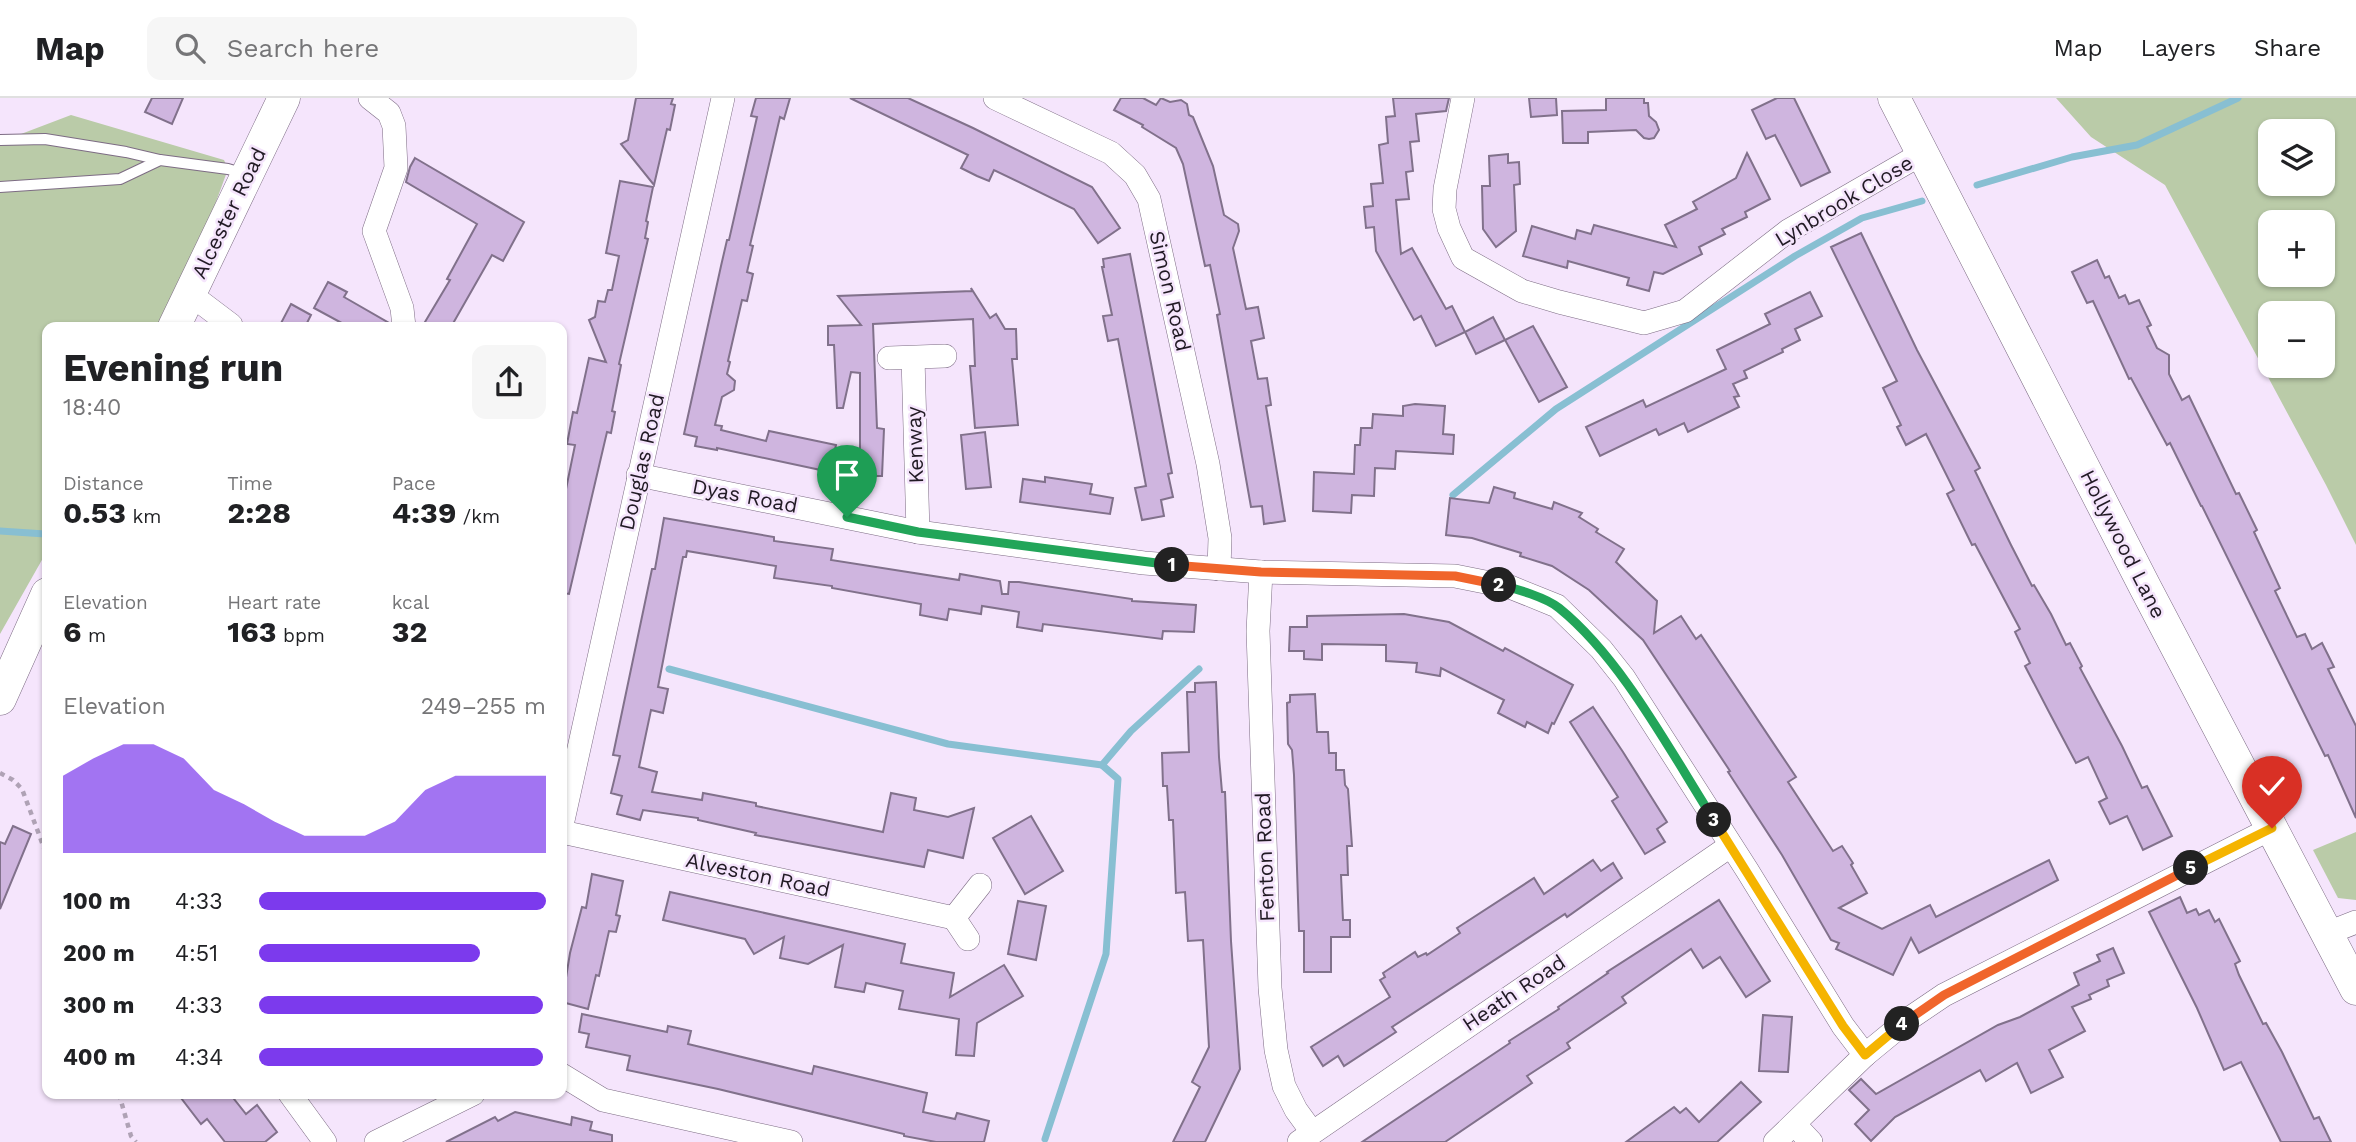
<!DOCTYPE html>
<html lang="en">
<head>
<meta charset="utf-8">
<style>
  body { margin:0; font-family:"Work Sans",sans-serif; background:#f6f6f6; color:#202124; height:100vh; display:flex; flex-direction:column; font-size:26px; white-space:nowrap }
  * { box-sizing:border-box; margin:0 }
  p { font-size:23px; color:#757577 }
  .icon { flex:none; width:38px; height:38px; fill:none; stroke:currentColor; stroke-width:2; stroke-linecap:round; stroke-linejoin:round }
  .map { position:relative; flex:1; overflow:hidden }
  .sheet { position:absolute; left:42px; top:224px; width:525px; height:777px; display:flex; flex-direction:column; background:#fff; border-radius:14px; box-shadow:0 2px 5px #0004 }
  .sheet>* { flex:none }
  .buttons { position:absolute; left:2258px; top:21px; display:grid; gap:14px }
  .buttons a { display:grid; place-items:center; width:77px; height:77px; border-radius:14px; background:#fff; box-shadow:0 2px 5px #0004; font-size:35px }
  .pin { position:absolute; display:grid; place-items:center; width:60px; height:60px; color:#fff; margin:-72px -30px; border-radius:50% 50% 50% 0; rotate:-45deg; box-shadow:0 0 7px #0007 }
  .pin .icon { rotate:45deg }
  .km { position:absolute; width:35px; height:35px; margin:-18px; border-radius:50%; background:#222; color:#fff; font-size:19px; line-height:35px; text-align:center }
  .round { display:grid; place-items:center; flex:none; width:74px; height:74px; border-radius:14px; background:#f6f6f6 }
  .head { display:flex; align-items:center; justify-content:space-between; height:119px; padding:0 21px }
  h1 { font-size:38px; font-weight:700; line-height:52px }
  .stats { display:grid; grid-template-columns:repeat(3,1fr); gap:10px; height:119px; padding:7px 21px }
  .stats div { display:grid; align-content:center }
  .stats b { font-size:30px; font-weight:700 }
  .stats small { font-size:19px; font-weight:400 }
  .stats p { font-size:19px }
  .chart { height:196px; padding:14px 21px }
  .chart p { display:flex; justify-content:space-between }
  .chart svg { width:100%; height:126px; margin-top:7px; fill:#7c3aed; opacity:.7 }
  ul { padding:0 21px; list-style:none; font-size:23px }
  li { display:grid; grid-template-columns:112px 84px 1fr; align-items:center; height:52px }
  li i { height:18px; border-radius:9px; background:#7c3aed }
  header { display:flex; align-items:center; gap:42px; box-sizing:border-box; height:98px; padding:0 35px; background:#fff; border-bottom:2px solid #e0e0e0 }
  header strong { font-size:33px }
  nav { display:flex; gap:38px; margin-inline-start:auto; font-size:24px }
  .search { width:490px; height:63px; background:#f6f6f6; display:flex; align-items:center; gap:18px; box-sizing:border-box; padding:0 24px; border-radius:14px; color:#757577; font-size:26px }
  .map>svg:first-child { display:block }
  .green { fill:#bacba8; fill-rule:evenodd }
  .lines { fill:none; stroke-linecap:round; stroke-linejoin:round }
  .stream { stroke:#88bfd2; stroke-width:7 }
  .building { fill:#cfb5df; stroke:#81718b; stroke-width:2 }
  .lane-casing { stroke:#7d6c84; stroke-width:12 }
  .street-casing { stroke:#7d6c84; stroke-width:24 }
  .secondary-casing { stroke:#7d6c84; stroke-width:33 }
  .path { stroke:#afa2b5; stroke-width:4.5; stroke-dasharray:5 5; stroke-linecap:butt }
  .lane { stroke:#fff; stroke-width:10 }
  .street { stroke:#fff; stroke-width:23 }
  .secondary { stroke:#fff; stroke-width:32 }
  .split-1-casing { stroke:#fff; stroke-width:14 }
  .split-2-casing { stroke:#fff; stroke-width:14 }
  .split-3-casing { stroke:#fff; stroke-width:14 }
  .split-4-casing { stroke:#fff; stroke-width:14 }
  .split-5-casing { stroke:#fff; stroke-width:14 }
  .split-6-casing { stroke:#fff; stroke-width:14 }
  .split-1 { stroke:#22a559; stroke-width:9 }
  .split-2 { stroke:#f0652b; stroke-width:9 }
  .split-3 { stroke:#22a559; stroke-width:9 }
  .split-4 { stroke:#f5b400; stroke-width:9 }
  .split-5 { stroke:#f0652b; stroke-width:9 }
  .split-6 { stroke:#f5b400; stroke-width:9 }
  .labels { text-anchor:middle; stroke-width:5; stroke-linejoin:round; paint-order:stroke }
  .street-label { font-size:21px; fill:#211a24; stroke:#f5e5fc }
</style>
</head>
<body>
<header>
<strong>Map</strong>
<div class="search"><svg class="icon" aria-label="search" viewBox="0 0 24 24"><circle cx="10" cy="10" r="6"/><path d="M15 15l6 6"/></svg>Search here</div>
<nav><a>Map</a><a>Layers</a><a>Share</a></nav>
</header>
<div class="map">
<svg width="2356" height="1044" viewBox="0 0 2356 1044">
  <rect width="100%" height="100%" fill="#f5e5fc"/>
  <g class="green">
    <path d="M2056,0H2356V447L2326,387L2165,87L2091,39ZM2270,33H2322V86H2270ZM2270,124H2322V177H2270ZM2270,215H2322V268H2270Z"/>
    <polygon points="71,17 224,62 228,71 205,134 159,229 47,229 47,453 0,536 0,44"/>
    <polygon points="2356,734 2356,802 2338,800 2313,752"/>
  </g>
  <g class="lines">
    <g class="stream">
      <polyline points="1977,87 2072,59 2137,47 2238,0"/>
      <polyline points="1453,397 1556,311 1795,158 1862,120 1922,103"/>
      <polyline points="0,433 45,436"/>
      <polyline points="669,571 948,646 1102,667 1131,633 1199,571"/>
      <polyline points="1045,1041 1106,856 1118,681 1102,667"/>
    </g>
  </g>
  <g class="building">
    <polygon points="152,0 183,0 172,26 145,14"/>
    <polygon points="636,0 673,0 671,6 675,7 670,32 667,31 654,87 621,46 628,42"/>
    <polygon points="756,0 790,0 784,21 780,19 750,147 753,148 747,174 753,176 747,203 742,202 728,263 730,264 727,276 735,283 734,292 722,299 715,327 722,328 721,332 766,343 769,333 836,347 830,374 717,350 717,352 695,348 697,339 684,336 721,168 727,142 729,142 757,19 751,18"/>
    <polygon points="850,0 908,0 973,30 1092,89 1120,130 1098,145 1074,111 994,72 989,83 977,78 961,70 968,57"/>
    <polygon points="1121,0 1143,0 1156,7 1161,0 1170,4 1181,2 1187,6 1189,17 1193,19 1213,68 1224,117 1238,126 1239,133 1233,150 1246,211 1258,209 1264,240 1251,243 1258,281 1267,280 1271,307 1266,308 1285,423 1264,426 1262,408 1251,409 1217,217 1220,216 1210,167 1205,168 1183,66 1176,50 1142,29 1143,27 1114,12"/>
    <polygon points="1393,0 1449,0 1446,13 1416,16 1419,43 1410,44 1413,73 1406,74 1409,101 1396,102 1401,156 1412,150 1446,211 1452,208 1465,234 1436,248 1421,218 1414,222 1376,153 1374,129 1366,130 1364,109 1373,108 1371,86 1383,85 1379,47 1388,45 1386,19 1395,18"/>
    <polygon points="1529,0 1556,0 1557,17 1531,19"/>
    <polygon points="1606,0 1644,0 1644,5 1648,5 1649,18 1656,24 1659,32 1654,40 1649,41 1644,40 1636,32 1588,34 1588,45 1563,45 1562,13 1606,12"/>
    <polygon points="1777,0 1794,0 1830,74 1801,88 1775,37 1766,41 1752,12"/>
    <polygon points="1747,55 1770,101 1745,114 1747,119 1722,131 1725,136 1699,149 1702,156 1663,176 1654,174 1649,193 1627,187 1629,180 1568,163 1567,170 1523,158 1532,128 1575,141 1577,132 1591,136 1594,127 1676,149 1665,127 1697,111 1693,104 1736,80"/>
    <polygon points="1508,56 1508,65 1519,64 1520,86 1514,87 1516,133 1496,149 1483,131 1482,88 1490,88 1489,58"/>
    <polygon points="415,60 524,124 503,163 492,157 451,229 422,229 450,182 447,181 477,126 406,84 410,69"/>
    <polygon points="620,83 653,89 646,123 648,124 645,140 648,141 619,266 621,267 612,313 615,314 611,335 607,334 569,496 562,495 562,395 565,396 575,347 567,346 573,314 577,315 589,260 606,264 589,222 595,219 598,203 605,204 608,192 612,192 619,158 606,155"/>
    <polygon points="1861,135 1917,252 1980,370 1975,373 2011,447 2032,488 2034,487 2051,516 2066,547 2070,545 2082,568 2080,570 2122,648 2142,690 2147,688 2172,738 2143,752 2127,718 2110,726 2099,704 2107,700 2088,659 2076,665 2049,614 2025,568 2030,565 2015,534 2020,531 1975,446 1972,447 1947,396 1954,392 1926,336 1906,347 1897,329 1901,327 1883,290 1897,283 1831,149"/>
    <polygon points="1130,156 1172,375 1168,376 1173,399 1161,402 1164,418 1142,422 1135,390 1146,388 1132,314 1118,241 1108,243 1103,218 1112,217 1102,169 1104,169 1103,161"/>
    <polygon points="2097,162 2105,180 2109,178 2119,200 2125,197 2129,206 2139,202 2151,227 2147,229 2157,250 2169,257 2169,276 2182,302 2189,298 2236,396 2239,395 2257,432 2254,434 2280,490 2275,493 2297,539 2305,536 2312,551 2322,545 2334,569 2328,571 2356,628 2356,720 2328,657 2325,658 2202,408 2201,408 2170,345 2167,347 2131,280 2129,281 2093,203 2087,205 2072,174"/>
    <polygon points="328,184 347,194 344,199 389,225 390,229 349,229 314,210"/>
    <polygon points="971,190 990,220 996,216 1005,231 1016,231 1017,261 1012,261 1018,327 975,330 970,268 975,268 973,221 873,226 877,330 884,331 882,378 860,378 860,275 851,274 843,310 837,310 834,247 828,247 828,228 861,227 838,198 972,193"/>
    <polygon points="1810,194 1822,218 1795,231 1800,242 1782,251 1783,254 1744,273 1747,280 1733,286 1739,298 1734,299 1739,309 1688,334 1684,325 1659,337 1656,331 1600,358 1586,329 1643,302 1646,309 1726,271 1717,252 1770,226 1765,216"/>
    <polygon points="291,206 311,217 305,229 279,229"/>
    <polygon points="1493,219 1505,242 1476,256 1465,234"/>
    <polygon points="1533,228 1567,289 1539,304 1505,242"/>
    <polygon points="1415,306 1445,308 1443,336 1454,337 1453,356 1396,353 1395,371 1375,370 1374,398 1352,397 1351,415 1313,413 1314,374 1354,376 1355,347 1360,347 1361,330 1372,330 1373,316 1403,318 1403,308"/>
    <polygon points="985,334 991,389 966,391 961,337"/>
    <polygon points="1045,379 1092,386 1090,396 1113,400 1110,416 1020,404 1023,381 1045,384"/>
    <polygon points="1494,389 1515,395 1514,400 1552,411 1554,404 1582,415 1579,419 1598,431 1596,434 1624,451 1616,464 1657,503 1654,535 1681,518 1696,541 1701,537 1796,679 1788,684 1833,753 1842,748 1853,765 1851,767 1867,795 1839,810 1882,831 1930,807 1936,819 2049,762 2058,782 1919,855 1911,840 1893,877 1836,851 1839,845 1831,842 1782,757 1728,674 1730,673 1643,542 1589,492 1552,468 1520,458 1521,455 1472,440 1446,437 1450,400 1489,405"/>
    <polygon points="664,420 774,439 774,443 833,451 831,462 959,482 960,476 1000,483 1002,496 1008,496 1009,484 1019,484 1132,501 1132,503 1196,507 1194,534 1163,533 1162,541 1043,526 1042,533 1017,529 1019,514 982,508 981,516 949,511 947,522 920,517 921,506 832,490 832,488 774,480 776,468 687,453 686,459 683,459 658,589 668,591 663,615 651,612 639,669 657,674 652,694 702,702 703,695 756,705 756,708 883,734 891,695 916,700 914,712 948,719 974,710 963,760 928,752 924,769 755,737 756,735 698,722 698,720 643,712 640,722 617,716 622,698 611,695 620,658 613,657 652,471 655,471"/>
    <polygon points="1404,516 1449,524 1503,553 1505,550 1573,587 1554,626 1552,625 1548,635 1527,624 1525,629 1498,615 1504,602 1441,570 1440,578 1416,574 1417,565 1386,563 1386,547 1322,546 1322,562 1304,561 1304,553 1289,553 1290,529 1307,529 1307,518"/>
    <polygon points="1216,584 1219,659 1222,694 1225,694 1231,843 1240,971 1205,1044 1173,1044 1200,989 1192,984 1209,949 1203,842 1188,843 1185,794 1176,795 1173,722 1169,722 1167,688 1163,688 1162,655 1189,654 1187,594 1195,594 1195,585"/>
    <polygon points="1315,596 1317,634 1328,634 1329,655 1336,655 1336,672 1344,672 1345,687 1348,691 1352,748 1347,748 1348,777 1341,777 1343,822 1350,822 1350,839 1331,839 1331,874 1304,874 1304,833 1299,833 1294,677 1292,652 1288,646 1287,605 1290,604 1290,597"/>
    <polygon points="1593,609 1623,654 1667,724 1657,731 1665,744 1645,756 1612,703 1618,699 1570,624"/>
    <polygon points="1031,718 1063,773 1025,796 993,740"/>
    <polygon points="13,728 31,736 0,811 0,744 5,746"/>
    <polygon points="1593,762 1601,773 1613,765 1622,780 1567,819 1565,816 1392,929 1396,934 1344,968 1338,958 1323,968 1311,949 1390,899 1380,882 1385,879 1383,875 1415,854 1418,859 1426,855 1427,857 1460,835 1457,830 1534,780 1544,796"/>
    <polygon points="592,776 623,783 616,817 620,818 616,834 609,833 599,878 596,877 588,911 562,904 570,855 582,809 586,810"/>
    <polygon points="670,794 905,846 901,865 954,875 950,899 1004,867 1023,898 977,925 974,958 956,957 959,921 899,911 903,893 866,885 864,894 835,889 843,847 808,866 780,860 784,839 754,856 745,841 663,822"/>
    <polygon points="2180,799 2187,815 2196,811 2199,817 2209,812 2215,824 2219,821 2240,863 2235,866 2239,877 2263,926 2266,925 2282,954 2314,1021 2319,1019 2331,1044 2281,1044 2241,964 2224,972 2197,910 2149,814"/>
    <polygon points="1719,802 1770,883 1746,899 1720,859 1703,870 1691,851 1622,899 1626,905 1567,945 1570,950 1527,978 1532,985 1445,1044 1362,1044 1510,945 1509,943 1559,911 1558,909 1608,875 1607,874"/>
    <polygon points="1018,803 1046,808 1036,862 1008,856"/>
    <polygon points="2113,850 2124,875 2107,882 2109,888 2089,897 2091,901 2072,909 2085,933 2049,952 2063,979 2031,995 2017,965 1986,983 1980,972 1895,1019 1871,1043 1855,1026 1869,1012 1849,992 1861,981 1876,996 1998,927 2020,919 2079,887 2074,875 2100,863 2097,857"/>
    <polygon points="582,916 667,934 668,928 691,933 688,946 812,976 814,968 927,995 923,1014 955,1021 957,1015 989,1023 984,1044 936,1044 904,1038 904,1036 718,991 627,972 630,958 586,949 589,936 579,934"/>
    <polygon points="1763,917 1792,919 1788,974 1759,973"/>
    <polygon points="1741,984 1761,1004 1717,1044 1626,1044 1674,1009 1680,1015 1686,1010 1699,1024"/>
    <polygon points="178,996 230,996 246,1016 257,1007 277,1034 265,1044 225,1044 207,1021 201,1026"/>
    <polygon points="515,1014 571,1027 572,1019 592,1024 590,1032 612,1037 612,1044 446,1044 495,1019 498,1023"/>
  </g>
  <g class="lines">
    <defs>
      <g id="lane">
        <polyline points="0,42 45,41 126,54 160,62"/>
        <polyline points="0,89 120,81 160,62 228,71 245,76"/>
      </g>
      <g id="street">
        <polyline points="370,0 389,15 394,28 396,70 374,133 402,210 404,229"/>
        <polyline points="995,0 1111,55 1135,77 1149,101 1208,366 1220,440 1219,471"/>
        <polyline points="1463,0 1445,91 1444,111 1449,130 1463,160 1522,193 1559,204 1644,225 1685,213 1788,133 1923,55"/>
        <polyline points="190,196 231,227 230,229"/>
        <polyline points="889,260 945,258"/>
        <polyline points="913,260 918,434"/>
        <polyline points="638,377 918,434 1144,465 1261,474 1455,478 1510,489 1557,508 1601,551 1624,580 1747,772 1843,928 1865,957"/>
        <polyline points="1261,474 1258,533 1270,890 1276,952 1284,988 1296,1012 1312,1034"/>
        <polyline points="562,727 723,0"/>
        <polyline points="562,734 954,820"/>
        <polyline points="2328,835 2356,824"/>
        <polyline points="968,841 954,820 980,787"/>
        <polyline points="562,977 603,1002 791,1044"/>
        <polyline points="290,996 325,1044"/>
        <polyline points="1795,1027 1811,1044"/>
        <polyline points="376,1044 473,996"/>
        <polyline points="1299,1044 1730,748"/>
        <polyline points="1775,1044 1865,957 1910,920 1944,897 2272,730"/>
      </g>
      <g id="secondary">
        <polyline points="1894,0 2145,489 2356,891"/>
        <polyline points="174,229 284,0"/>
        <polyline points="0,601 47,496"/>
      </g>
    </defs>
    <use href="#lane" class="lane-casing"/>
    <use href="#street" class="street-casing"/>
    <use href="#secondary" class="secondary-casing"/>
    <g class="path">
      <polyline points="0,675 13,682 22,691 47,758"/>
      <polyline points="119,996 131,1038 136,1044"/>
    </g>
    <use href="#lane" class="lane"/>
    <use href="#street" class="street"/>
    <use href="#secondary" class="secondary"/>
  </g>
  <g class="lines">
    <defs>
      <polyline id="split-1" points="847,419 918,434 1172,467"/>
      <polyline id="split-2" points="1172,467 1261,474 1455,478 1499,487"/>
      <path id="split-3" d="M1499,487C1515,490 1547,500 1559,510C1622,561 1670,653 1714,722"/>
      <polyline id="split-4" points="1714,722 1843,928 1865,957 1902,926"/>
      <polyline id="split-5" points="1902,926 1944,897 2191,770"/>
      <polyline id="split-6" points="2191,770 2272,730"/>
    </defs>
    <use href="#split-1" class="split-1-casing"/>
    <use href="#split-2" class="split-2-casing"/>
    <use href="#split-3" class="split-3-casing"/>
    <use href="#split-4" class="split-4-casing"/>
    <use href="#split-5" class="split-5-casing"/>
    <use href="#split-6" class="split-6-casing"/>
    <use href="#split-1" class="split-1"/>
    <use href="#split-2" class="split-2"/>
    <use href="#split-3" class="split-3"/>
    <use href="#split-4" class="split-4"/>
    <use href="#split-5" class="split-5"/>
    <use href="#split-6" class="split-6"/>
  </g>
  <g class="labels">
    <g class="street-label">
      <text transform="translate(1844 103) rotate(-31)" y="7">Lynbrook Close</text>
      <text transform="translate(229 115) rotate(-64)" y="7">Alcester Road</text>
      <text transform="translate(1170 193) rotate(77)" y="7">Simon Road</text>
      <text transform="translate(915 347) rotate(-92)" y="7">Kenway</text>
      <text transform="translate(642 364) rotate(-77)" y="7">Douglas Road</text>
      <text transform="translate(745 398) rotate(11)" y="7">Dyas Road</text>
      <text transform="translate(2123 446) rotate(63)" y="7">Hollywood Lane</text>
      <text transform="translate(1265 759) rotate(-92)" y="7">Fenton Road</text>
      <text transform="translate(758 777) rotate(12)" y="7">Alveston Road</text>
      <text transform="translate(1514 895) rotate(-34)" y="7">Heath Road</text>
    </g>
  </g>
</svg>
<div class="buttons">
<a><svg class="icon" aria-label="layers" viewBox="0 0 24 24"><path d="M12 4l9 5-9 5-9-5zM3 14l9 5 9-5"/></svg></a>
<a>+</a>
<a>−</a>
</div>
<div class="pin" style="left:847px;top:419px;background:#1e9e55"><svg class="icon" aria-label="arrive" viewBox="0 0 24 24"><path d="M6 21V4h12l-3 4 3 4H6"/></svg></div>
<div class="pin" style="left:2272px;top:730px;background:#d93025"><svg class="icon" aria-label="check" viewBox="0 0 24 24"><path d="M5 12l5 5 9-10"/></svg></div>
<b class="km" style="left:1172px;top:467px">1</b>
<b class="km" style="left:1499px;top:487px">2</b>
<b class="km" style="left:1714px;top:722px">3</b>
<b class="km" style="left:1902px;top:926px">4</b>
<b class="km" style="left:2191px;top:770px">5</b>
<section class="sheet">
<div class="head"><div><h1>Evening run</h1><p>18:40</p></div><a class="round"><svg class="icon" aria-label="share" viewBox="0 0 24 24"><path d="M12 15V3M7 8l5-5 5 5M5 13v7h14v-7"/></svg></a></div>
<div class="stats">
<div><p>Distance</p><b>0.53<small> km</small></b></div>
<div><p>Time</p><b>2:28</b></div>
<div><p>Pace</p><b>4:39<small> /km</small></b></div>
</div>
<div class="stats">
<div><p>Elevation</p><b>6<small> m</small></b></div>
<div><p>Heart rate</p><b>163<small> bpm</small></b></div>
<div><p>kcal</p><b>32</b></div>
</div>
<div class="chart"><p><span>Elevation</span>249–255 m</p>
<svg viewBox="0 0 160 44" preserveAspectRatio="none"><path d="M0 44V17L10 11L20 6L30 6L40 11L50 22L60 27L70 33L80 38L90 38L100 38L110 33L120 22L130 17L140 17L150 17L160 17V44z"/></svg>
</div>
<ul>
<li><b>100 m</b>4:33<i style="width:100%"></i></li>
<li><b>200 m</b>4:51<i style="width:77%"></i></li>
<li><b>300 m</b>4:33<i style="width:99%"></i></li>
<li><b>400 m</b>4:34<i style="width:99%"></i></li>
</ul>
</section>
</div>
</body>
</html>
